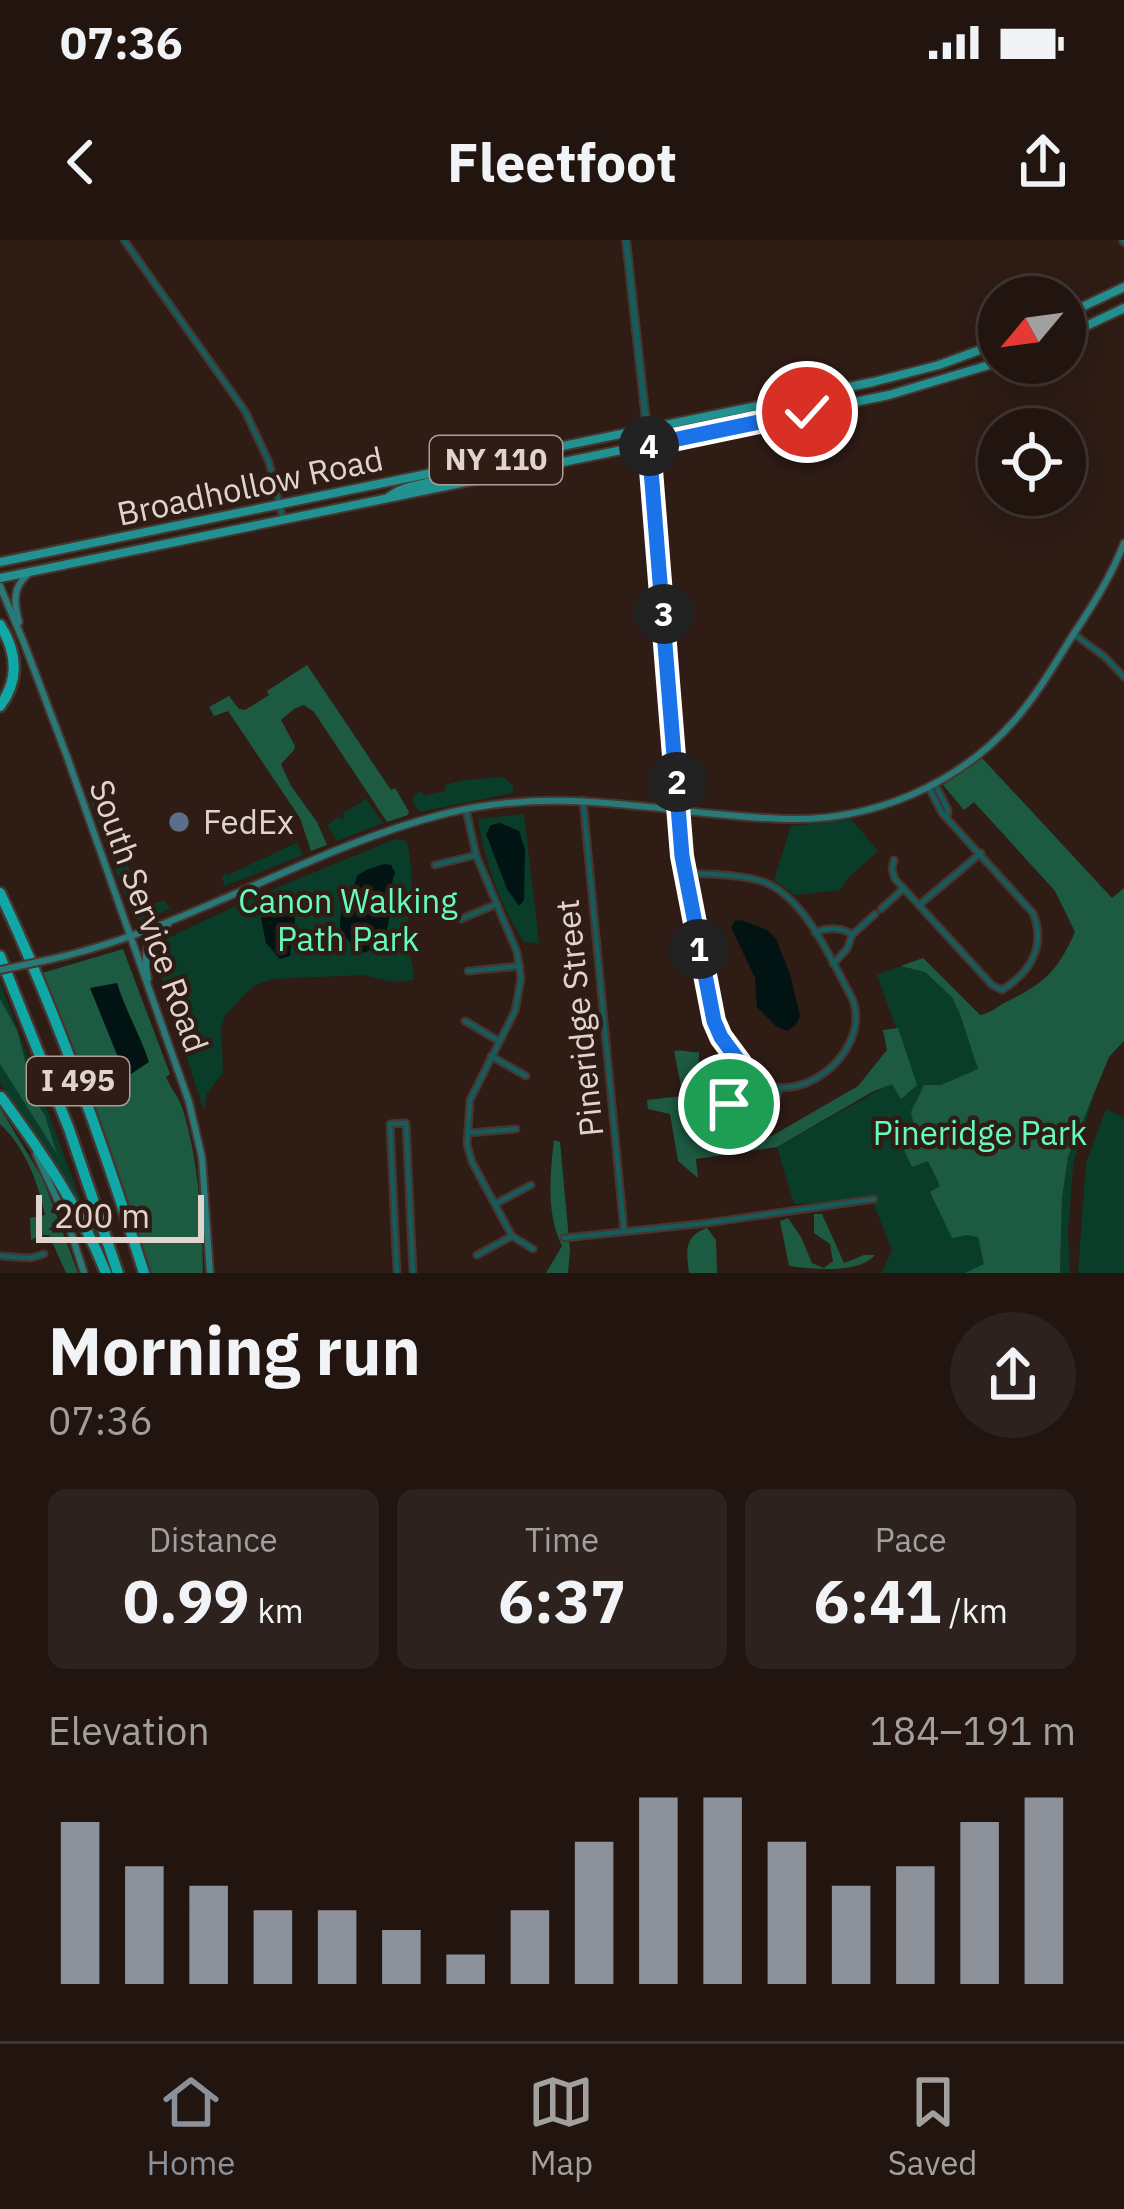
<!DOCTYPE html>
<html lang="en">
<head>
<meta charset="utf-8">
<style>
  body { margin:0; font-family:"IBM Plex Sans",sans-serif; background:#2e221e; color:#f1f3f6; height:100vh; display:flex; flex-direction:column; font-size:45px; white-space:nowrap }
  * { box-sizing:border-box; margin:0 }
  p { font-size:39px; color:#a29f9f }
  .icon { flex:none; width:66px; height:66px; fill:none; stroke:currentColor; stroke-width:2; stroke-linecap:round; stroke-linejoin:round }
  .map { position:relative; height:1033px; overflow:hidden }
  .sheet { display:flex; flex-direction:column; background:#221510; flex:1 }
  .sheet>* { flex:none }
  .needle { width:78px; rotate:241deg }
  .buttons { position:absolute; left:978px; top:36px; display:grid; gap:24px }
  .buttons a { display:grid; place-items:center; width:108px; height:108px; border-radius:50%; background:#221510; box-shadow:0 12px 48px #0002,0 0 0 3px #3f3430; font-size:60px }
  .scale { position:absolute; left:36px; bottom:30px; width:168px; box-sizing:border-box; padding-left:12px; border:6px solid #e1d4cf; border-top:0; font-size:33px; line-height:42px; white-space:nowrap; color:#e1d4cf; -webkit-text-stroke:9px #2e1c15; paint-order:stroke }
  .pin { position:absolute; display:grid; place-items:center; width:102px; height:102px; color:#fff; margin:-51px; border:6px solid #fff; border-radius:50%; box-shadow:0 3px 12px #0007 }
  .km { position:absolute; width:60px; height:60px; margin:-30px; border-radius:50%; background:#222; color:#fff; font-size:33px; line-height:60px; text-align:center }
  .round { display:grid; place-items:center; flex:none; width:126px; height:126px; border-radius:63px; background:#2e221e }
  .head { display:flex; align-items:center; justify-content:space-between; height:204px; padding:0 48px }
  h1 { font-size:66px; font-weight:700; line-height:90px }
  .figures { display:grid; grid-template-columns:repeat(3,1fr); gap:18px; height:204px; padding:12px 48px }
  .figures div { display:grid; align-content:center; border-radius:18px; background:#2e221e; text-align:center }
  .figures b { font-size:60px; font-weight:700 }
  .figures small { font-size:33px; font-weight:400 }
  .figures p { font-size:33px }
  .chart { height:336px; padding:24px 48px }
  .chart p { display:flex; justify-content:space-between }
  .chart svg { width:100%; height:216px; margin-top:12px; stroke:#8c9099; stroke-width:6 }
  .status { display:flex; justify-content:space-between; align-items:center; height:84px; padding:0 60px; background:#221510; direction:ltr }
  .status svg { height:33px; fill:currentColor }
  header { display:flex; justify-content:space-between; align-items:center; height:156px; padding:0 48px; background:#221510; font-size:54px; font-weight:700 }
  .tabs { display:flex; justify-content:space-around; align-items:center; height:168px; border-top:3px solid #3f3430; background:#221510; font-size:33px; color:#a29f9f }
  .tabs a { display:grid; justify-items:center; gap:6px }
  .tabs .active { color:#8c9099 }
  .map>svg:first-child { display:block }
  .green { fill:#093d2a }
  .forest { fill:#1d5a42 }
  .water { fill:#021314 }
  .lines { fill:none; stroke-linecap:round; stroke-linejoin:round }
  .minor-casing { stroke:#47362f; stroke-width:9 }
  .tertiary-casing { stroke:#47362f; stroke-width:10 }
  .secondary-casing { stroke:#47362f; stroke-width:10 }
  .primary-casing { stroke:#47362f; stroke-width:12 }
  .motorway-casing { stroke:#47362f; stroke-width:15 }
  .minor { stroke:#165c5c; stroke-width:4.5 }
  .tertiary { stroke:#165c5c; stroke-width:6 }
  .secondary { stroke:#2a7979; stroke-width:6 }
  .primary { stroke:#229191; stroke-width:8 }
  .motorway { stroke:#10a7a7; stroke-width:10 }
  .secondary-bridge-casing { stroke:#47362f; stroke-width:10; stroke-linecap:butt }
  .secondary-bridge { stroke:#2a7979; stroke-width:6 }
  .route-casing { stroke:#fff; stroke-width:24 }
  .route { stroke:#1a73e8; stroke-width:15 }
  .service-dot { fill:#5c6f8a; stroke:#2e1c15; stroke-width:4.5 }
  .labels { text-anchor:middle; stroke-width:9; stroke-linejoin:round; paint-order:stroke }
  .shield { fill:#2e1c15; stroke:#ab9d97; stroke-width:3 }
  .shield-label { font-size:30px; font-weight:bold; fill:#e1d4cf }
  .street-label { font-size:33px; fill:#e1d4cf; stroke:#2e1c15 }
  .poi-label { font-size:33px; fill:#e1d4cf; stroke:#2e1c15; text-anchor:start }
  .park-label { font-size:33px; fill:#65fbbf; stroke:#2e1c15 }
</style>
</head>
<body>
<div class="status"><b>07:36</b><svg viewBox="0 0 49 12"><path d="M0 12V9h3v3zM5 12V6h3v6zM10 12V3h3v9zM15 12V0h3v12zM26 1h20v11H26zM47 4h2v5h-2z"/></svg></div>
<header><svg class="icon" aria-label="back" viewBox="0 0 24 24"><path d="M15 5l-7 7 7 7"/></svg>Fleetfoot<svg class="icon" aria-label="share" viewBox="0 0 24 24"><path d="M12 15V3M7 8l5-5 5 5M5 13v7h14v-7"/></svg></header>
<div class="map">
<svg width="1124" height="1033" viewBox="0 0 1124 1033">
  <rect width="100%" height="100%" fill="#2e1c15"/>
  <g class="green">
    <polygon points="504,537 513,546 513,553 420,572 412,561 415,554 422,551 424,556 445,551 445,545 465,540"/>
    <polygon points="96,549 105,567 103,578 114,584 115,588 112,591 146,665 165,661 170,669 141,681 132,676 88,554"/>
    <polygon points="366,559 383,583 337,601 327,585 338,577 344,580 343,573"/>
    <path d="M524,574L539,703L524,702C500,666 485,622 478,579Z"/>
    <polygon points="851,579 878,611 848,638 840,650 795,655 774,640 791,586"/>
    <polygon points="295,599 303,615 225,646 222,639 225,632 228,635 296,603"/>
    <path d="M395,599L406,601C412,618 412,642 411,661C410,675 404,687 406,701C409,716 415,725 413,740L393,742L363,735L273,739L253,746L226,774L221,788L223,833L207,853L204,871L154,715L160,702L250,659Z"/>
    <polygon points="923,718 980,775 1053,1033 882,1033 892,1010 872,960 794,964 777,907 912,832 877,735"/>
    <polygon points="0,742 85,973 0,843"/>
    <polygon points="1095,851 1073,925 1068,993 1070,1033 1060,1033 1062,958 1068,917"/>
    <polygon points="1106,869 1124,878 1124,1033 1078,1033 1086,923"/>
  </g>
  <g class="forest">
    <polygon points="307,425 391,550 395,548 409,572 408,575 387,582 314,472 304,465 294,469 281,480 295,506 294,510 281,524 291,546 317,582 327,605 311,611 300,578 228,471 214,476 209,467 229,456 239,469 245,470 269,455 267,451"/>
    <path d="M982,518L1112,658L1124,648V801L1109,817L1068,917L1062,958L1060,1033H965L984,1024L978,997L967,995L952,998L930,952L940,946L928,921L912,927L902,906L914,886L911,872L924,845H941L978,829L960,774L952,757L925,732L901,726L923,718L980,775C992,773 996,767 1006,762C1045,743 1057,732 1075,692L1055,651L974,562L964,570L943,545Z"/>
    <path d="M123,709L170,834L166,837C171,849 179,857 183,870C199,923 202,979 203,1033H151L104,890L42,733Z"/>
    <polygon points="0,759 17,790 36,862 45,876 57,914 0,824"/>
    <path d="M898,788L917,845L901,859L892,844L872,852L777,907L696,919L698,938L678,921L670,874L648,869L647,860L683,856L674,811C683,809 690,813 699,812L698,856L703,882L732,906L763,901L858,846L887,810L883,790Z"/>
    <path d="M0,868L43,939L78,1033H66L49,995H41L31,1000L30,978L45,975C38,942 25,907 0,884Z"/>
    <path d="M554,900L560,902L570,1010L568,1033H546L562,1006C546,975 550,934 554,900Z"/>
    <path d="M814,974H822L844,1023L864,1015H875C860,1033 818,1030 789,1026L780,981L788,978L801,997L812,1023L824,1028L833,1021L830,1004L814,993Z"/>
    <path d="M707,988L716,1000L717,1033H689C686,1011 684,996 707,988Z"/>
  </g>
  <g class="water">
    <polygon points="500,583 519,591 525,609 524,660 519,666 507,649 486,594 491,585"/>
    <path d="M384,624L391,625L395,632C384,663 401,697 364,713C359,708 353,705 348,700C327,680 353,656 357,636L366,630Z"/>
    <polygon points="285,664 294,668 295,683 290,716 280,719 266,703 261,678 268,670"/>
    <polygon points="741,680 767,690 776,699 790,734 800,776 796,785 787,791 777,787 757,767 755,738 731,687 735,681"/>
    <path d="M117,743C125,769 140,795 149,822L131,834H126L122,827L90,748Z"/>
  </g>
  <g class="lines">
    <defs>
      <g id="minor">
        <polyline points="124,0 245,171 269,222 283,279"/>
        <polyline points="1074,394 1105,417 1124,437"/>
        <polyline points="935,544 948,570 947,577"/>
        <polyline points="583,560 624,991"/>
        <polyline points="466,569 476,615 517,712 521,739 515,771 470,860 467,904 472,922 512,996 533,1009"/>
        <path d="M679,569C682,623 692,673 702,725C706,746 708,770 716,789C723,804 738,822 749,833C791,876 872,815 853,760C832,722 805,655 761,641C737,634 708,634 684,633"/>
        <path d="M894,620L892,629L895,639L992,745L1002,750C1031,732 1046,706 1033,673L942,573L929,548"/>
        <polyline points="435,625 476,615"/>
        <polyline points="919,665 981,613"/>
        <polyline points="881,669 903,649"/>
        <polyline points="461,679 497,664"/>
        <path d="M815,693C825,687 843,687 852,695L847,709L833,724"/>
        <polyline points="852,695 875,674"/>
        <polyline points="468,731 520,726"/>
        <polyline points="465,781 499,801"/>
        <polyline points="491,816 526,836"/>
        <path d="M741,824C728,839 722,860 739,874C759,876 774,866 780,848"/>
        <polyline points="468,893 516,889"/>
        <polyline points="495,964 531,945"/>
        <polyline points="564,998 707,983 874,959"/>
        <polyline points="477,1015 512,996"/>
        <polyline points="0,1016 31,1018 44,1014"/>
        <polyline points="397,1033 390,884 406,883 413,1033"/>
      </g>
      <g id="tertiary">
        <polyline points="626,0 653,244 679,569"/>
        <polyline points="1123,0 1124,2"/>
      </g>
      <g id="secondary">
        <polyline points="0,346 24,403 66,514 189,862 202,918 210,1033"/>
        <path d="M19,382C14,363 12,348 28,334"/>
        <path d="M43,721C183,692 306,609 444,574C566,543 667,576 788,579C872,581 958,545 1014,481C1036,456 1053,427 1071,398C1091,368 1111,337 1124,303"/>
        <path d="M148,739C143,710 145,704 168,684"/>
        <polyline points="36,914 68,983 84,1033"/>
      </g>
      <g id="primary">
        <polyline points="1065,75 1124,47"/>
        <polyline points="1065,96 1124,68"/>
        <path d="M390,256C408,242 436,247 451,230"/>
        <polyline points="0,322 873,142 939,125 999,103"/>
        <polyline points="0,338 889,155 999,122"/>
      </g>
      <g id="motorway">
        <path d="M0,385C17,412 20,439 0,466"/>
        <path d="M0,653C58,776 103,904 144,1033"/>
        <polyline points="0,716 69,889 118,1033"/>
        <path d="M1,857C42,913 80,968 106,1033"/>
      </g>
    </defs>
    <use href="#minor" class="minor-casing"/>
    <use href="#tertiary" class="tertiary-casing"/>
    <use href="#secondary" class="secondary-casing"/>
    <use href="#primary" class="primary-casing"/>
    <use href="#motorway" class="motorway-casing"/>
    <use href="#minor" class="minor"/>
    <use href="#tertiary" class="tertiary"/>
    <use href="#secondary" class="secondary"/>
    <use href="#primary" class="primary"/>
    <use href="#motorway" class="motorway"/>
    <defs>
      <polyline id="secondary-bridge" points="0,730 43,721"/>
    </defs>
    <use href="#secondary-bridge" class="secondary-bridge-casing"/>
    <use href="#secondary-bridge" class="secondary-bridge"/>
  </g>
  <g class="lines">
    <defs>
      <polyline id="route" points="729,864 729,844 741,824 721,797 714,781 682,616 649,205 807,172"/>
    </defs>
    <use href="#route" class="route-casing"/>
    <use href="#route" class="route"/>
  </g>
  <circle class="service-dot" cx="179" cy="582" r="12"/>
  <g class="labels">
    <g class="shield">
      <rect x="430" y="196" width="132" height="48" rx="9"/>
      <rect x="27" y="817" width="102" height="48" rx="9"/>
    </g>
    <g class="shield-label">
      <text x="496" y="230">NY 110</text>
      <text x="78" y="851">I 495</text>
    </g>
    <g class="street-label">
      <text transform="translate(250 246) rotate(-12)" y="12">Broadhollow Road</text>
      <text transform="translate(149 676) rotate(70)" y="12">South Service Road</text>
      <text transform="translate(579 778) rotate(-96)" y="12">Pineridge Street</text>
    </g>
    <g class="poi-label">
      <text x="203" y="594">FedEx</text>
    </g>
    <g class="park-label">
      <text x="348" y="673">Canon Walking<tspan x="348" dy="38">Path Park</tspan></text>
      <text x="980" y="905">Pineridge Park</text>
    </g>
  </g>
</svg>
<div class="buttons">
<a><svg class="needle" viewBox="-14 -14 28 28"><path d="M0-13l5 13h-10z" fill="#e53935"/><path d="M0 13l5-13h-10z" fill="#a29f9f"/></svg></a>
<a><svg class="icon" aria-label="locate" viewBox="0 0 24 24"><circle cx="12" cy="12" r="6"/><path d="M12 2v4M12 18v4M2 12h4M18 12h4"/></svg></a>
</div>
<div class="scale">200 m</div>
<div class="pin" style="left:729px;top:864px;background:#1e9e55"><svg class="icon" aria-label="arrive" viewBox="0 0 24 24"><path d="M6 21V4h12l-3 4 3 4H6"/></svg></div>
<div class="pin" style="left:807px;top:172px;background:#d93025"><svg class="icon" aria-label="check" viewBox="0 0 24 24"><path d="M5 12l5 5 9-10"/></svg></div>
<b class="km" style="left:699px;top:709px">1</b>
<b class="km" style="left:677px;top:542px">2</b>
<b class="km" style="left:664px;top:374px">3</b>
<b class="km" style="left:649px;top:206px">4</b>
</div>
<section class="sheet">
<div class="head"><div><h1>Morning run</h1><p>07:36</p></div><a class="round"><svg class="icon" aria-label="share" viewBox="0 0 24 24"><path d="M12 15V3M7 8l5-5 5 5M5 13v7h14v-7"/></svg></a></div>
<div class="figures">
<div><p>Distance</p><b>0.99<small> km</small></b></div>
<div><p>Time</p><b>6:37</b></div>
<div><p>Pace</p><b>6:41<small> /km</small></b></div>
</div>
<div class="chart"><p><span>Elevation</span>184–191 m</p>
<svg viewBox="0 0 160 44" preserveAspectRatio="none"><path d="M5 44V11M15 44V20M25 44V24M35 44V29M45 44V29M55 44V33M65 44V38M75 44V29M85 44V15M95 44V6M105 44V6M115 44V15M125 44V24M135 44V20M145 44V11M155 44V6"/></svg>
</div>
</section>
<nav class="tabs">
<a class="active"><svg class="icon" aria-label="home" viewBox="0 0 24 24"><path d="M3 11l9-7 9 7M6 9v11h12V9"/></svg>Home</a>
<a><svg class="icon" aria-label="map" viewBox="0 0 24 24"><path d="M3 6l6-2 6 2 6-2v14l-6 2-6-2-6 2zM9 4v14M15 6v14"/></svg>Map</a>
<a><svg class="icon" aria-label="saved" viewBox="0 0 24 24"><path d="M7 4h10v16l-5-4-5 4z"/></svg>Saved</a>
</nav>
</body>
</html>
